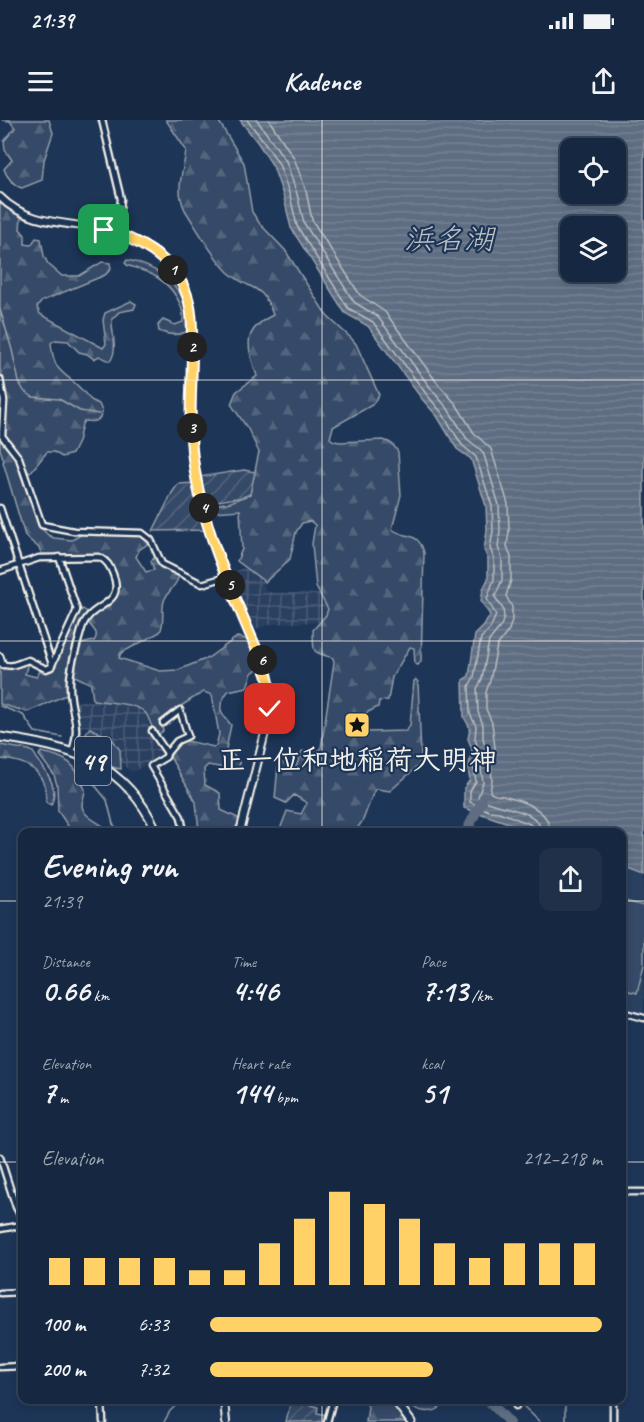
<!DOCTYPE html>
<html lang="en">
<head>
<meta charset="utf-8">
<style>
  body { margin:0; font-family:Caveat,"Klee One",sans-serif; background:#1f3048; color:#f1f3f6; height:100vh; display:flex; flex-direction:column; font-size:22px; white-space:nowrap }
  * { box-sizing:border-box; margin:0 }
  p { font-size:20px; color:#9ea6b1 }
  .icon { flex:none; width:33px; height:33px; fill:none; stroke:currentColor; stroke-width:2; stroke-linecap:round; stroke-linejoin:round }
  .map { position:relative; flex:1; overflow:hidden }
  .drawer { position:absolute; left:18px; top:708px; width:608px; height:576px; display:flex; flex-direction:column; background:#162841; border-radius:12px; box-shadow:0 3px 9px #0003,0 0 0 2px #35445a }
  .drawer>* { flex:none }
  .tools { position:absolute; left:560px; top:18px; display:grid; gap:12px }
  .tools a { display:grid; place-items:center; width:66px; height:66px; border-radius:12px; background:#162841; box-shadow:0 3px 9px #0003,0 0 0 2px #35445a; font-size:30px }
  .pin { position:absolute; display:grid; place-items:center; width:51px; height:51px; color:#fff; margin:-26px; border-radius:12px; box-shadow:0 3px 9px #0006 }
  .km { position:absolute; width:30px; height:30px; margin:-15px; border-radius:50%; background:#222; color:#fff; font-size:16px; line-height:30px; text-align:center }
  .round { display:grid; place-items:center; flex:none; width:63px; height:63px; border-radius:12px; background:#1f3048 }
  .headline { display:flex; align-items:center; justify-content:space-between; height:102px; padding:0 24px }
  h1 { font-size:33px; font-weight:600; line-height:45px }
  .metrics { display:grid; grid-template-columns:repeat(3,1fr); gap:9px; height:102px; padding:6px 24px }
  .metrics div { display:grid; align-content:center }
  .metrics b { font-size:30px; font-weight:600 }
  .metrics small { font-size:16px; font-weight:400 }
  .metrics p { font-size:16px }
  .chart { height:168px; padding:12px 24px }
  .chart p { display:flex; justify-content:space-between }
  .chart svg { width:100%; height:108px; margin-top:6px; stroke:#ffd166; stroke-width:6 }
  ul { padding:0 24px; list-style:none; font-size:20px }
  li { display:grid; grid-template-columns:96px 72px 1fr; align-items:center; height:45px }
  li i { height:15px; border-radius:8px; background:#ffd166 }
  .status { display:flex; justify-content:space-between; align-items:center; height:42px; padding:0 30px; background:#162841; direction:ltr }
  .status svg { height:16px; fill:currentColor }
  header { display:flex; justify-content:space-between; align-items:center; height:78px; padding:0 24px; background:#162841; font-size:27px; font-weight:600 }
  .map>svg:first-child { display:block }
  .built { fill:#2a4060 }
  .industrial { fill:url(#industrial-grid) }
  .forest { fill:url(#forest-firs); stroke:#949ea8; stroke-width:1.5 }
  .park { fill:#354a67; stroke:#949ea8; stroke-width:1.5 }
  .garden { fill:url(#garden-furrows); stroke:#949ea8; stroke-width:1.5 }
  .water { fill:url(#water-rules); stroke:#9aa2ab; stroke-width:1.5; fill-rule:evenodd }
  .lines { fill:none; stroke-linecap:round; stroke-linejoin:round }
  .shore { stroke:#b8bcbf; stroke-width:1.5 }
  .stream { stroke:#9aa2ab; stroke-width:1.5 }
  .river { stroke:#5e6d82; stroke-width:10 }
  .street-casing { stroke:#f4f1e8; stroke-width:9 }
  .secondary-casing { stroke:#f4f1e8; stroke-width:10 }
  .primary-casing { stroke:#f4f1e8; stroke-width:11 }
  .street { stroke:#1d3557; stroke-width:4.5 }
  .secondary { stroke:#1d3557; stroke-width:6 }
  .primary { stroke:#1d3557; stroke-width:7 }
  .route-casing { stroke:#fff; stroke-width:12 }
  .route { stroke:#ffd166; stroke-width:8 }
  .grid { fill:none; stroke:#f4f1e8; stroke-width:1.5; stroke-opacity:0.55 }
  .labels { text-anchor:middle; stroke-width:4.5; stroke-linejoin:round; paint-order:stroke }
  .shield { fill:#1d3557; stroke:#b4b9bc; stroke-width:1.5 }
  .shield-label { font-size:27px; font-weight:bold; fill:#f4f1e8 }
  .poi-label { font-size:28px; font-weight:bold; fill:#f4f1e8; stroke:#1d3557 }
  .water-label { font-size:30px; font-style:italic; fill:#c0c3c4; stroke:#1d3557 }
</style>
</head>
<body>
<div class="status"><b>21:39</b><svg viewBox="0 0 49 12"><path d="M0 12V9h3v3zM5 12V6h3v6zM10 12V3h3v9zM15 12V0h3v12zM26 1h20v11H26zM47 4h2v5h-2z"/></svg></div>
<header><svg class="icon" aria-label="menu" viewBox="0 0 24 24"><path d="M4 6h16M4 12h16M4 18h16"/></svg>Kadence<svg class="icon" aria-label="share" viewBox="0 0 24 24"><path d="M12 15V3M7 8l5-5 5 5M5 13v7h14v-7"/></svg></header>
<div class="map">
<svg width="644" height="1302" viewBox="0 0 644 1302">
  <defs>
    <pattern id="industrial-grid" width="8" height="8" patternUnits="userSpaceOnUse" patternTransform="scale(1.5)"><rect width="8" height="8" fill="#2a4060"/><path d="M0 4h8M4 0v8" fill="none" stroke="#4a5c77"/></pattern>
    <pattern id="forest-firs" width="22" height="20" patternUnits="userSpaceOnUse" patternTransform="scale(1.5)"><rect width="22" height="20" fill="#354a67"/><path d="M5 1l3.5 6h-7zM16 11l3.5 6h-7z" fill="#53657d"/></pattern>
    <pattern id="garden-furrows" width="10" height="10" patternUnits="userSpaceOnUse" patternTransform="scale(1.5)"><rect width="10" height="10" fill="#354a67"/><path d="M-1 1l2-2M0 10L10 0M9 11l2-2" fill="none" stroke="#53657d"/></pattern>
    <pattern id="water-rules" width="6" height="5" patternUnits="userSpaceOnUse" patternTransform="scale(1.5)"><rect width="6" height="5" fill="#5e6d82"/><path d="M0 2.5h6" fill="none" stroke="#768294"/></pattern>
  </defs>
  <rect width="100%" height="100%" fill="#1d3557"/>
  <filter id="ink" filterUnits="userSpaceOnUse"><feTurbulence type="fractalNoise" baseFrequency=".0167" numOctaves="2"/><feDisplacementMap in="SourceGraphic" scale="12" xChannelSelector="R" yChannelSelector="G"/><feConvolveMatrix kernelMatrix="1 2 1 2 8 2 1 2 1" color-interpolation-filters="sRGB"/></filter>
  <g filter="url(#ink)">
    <polygon class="built" points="621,746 644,755 644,894 621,888"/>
    <g class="industrial">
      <polygon points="243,448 251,451 262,461 267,472 319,474 327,486 327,492 319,502 272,504 252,510 229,454"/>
      <polygon points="82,581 107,582 139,588 147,594 149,610 164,633 135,651 129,651 119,639 120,630 112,619 86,606 79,607 74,583"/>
    </g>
    <g class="forest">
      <path d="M2,0H49L53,13L44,40L42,60L22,68C14,66 6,56 4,49L12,40L5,30L4,21L15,8L10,1Z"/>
      <path d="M166,0H218L244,43L252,92L260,104L285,130L327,196L351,218L356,224L379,275L372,285L333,307L330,318L334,321L340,322L383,320C391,322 394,325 398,332L401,375L392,409C405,419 419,411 424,433L421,541L418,545L415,544L414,528L410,527L392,557L388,580L379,581L378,587L364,594L363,607L368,612L406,611L410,605L414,561L416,560L418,562L421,636L419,645L390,671L377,669L374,671L363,700L355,712H279L287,691L301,694L307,683L294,675L286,683L275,678L278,646L282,643L296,647L302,631L314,633L321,628L334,542L333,538C310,531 314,534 313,510L326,495L328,489L316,467L312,424L315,405L310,401L302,403L296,412L290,439L265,462L237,441L242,429L240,390L214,392L210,390L213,385L231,382L250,374L259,332L248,309L231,284L236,272L257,256C248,228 240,211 273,195C262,161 250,172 228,152C211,135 198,110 185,90C174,67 184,52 186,30Z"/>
      <path d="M0,81L21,96L20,109L25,115V124L31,125L36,118L41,119L44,136L48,144L62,156H79L102,142L110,143L111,149L105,155L42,181L37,187L40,194L103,228L106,224L103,200L105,193L131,181L136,184L134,189L119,192L112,199C111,213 119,229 110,241L99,236L94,239L87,234L79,232L68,221L55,220L51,223C54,254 63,250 81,269C89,277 88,280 99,284L102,291C100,303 94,302 84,301L82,304L78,322L72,334L62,337L54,332H47L30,353L25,349L19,335L3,312L6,281L0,248Z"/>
      <path d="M127,140C138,142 153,148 162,155C178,167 197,191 186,212C177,216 168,215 159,211L158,205L163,200L175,205L183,202C185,185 172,167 158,158C149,152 137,149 127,145L125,143Z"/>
      <path d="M0,317L16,337L32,380L38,405L48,415L54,418L72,420L84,413L141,415L147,419L149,423L139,430L136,437L146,452L154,450L151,441L154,438L164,448L179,455C178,465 167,471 164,481C161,492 165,502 160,512L121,533L119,538L160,551L178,550L208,538L237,517C252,517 258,534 260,547L252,553L247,567L228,571C216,589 220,591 231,605L226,629L237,638L240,644L236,650L208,645L204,649L205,665L220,673L221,690L240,699L235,709L228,712H199L196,682L170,637C170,629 176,624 183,620L214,627L216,626L219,614L212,575L204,572C188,580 175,590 161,602L163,611L158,615C151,609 151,603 147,595C141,583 105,582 93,580L91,564L75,556L74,550L81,524L94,521C101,511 90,509 88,500L95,492L116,477L119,463L112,446L104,437L94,435H43L38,427L25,416L3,342L4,341L0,329Z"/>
      <polygon points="83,489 87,492 80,506 66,575 27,592 0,584 0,545 7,548 28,542 25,554 36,557 41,550 50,551 78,493"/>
      <path d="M90,608L113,620L120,630L121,649C105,649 90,626 86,612Z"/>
      <path d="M0,625L29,630L33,632C42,648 61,665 51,685L46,682C46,675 46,667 43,662C36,645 16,640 0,639Z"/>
      <path d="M41,632C68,637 76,644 85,670C85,675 82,680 82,685C82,697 102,703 110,712H72L58,691L57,665L54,655L39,635Z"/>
      <polygon points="365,1280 390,1280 407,1302 366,1302 368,1287"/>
      <path d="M403,1280H442L441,1287C430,1296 411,1290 403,1280Z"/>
    </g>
    <polygon class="park" points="621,780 644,786 644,845 637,873 621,869"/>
    <g class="garden">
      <polygon points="244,350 255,352 250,374 243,377 205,383 199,357"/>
      <polygon points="195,363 206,410 153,411 172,373 178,364"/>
      <polygon points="291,1280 318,1287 317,1293 327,1295 325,1302 286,1302"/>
    </g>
    <path class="water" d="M240,0H644V755L621,746V712H535L464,688V668L470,660L468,649L472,629L468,619L470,608L464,597L463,560L469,556L475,515L484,506L490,495L481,481L483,469L488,459V439L484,430L487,411L486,386L471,339L457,329L437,296L422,279L368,206L345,193L291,108L284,78L273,46L258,23ZM570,28H615V74H570ZM570,106H615V152H570Z"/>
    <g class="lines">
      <g class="shore">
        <polyline points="247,0 263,20 279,44 290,76 297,106 348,188 373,202 427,275 442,293 462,325 476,337 492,386 493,411 490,428 494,439 494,459 487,479 496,495 490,509 481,518 474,557 469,566 470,594 476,606 475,618 478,629 474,650 476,661 470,671 470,682 489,691 499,692 530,704 533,708 534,712"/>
        <path d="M257,0L286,41L297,74L304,103L354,182L378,197L432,270L448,289L467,319L480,329L484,335L499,385L500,411L498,427L502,438V460L495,477L503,489L504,497L501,506L489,521L482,559L477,569L478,592L483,605V618L486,629L481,649L483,662L478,677C493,690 540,686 541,712"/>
        <path d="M269,0L294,38L306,71L312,100L360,175L385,192L439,265L456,284L474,313L491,329L508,384L509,411L507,426L511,437V460L506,476L512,487V500L509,510L497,526L490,561L486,572V589L492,603L495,628L491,648L492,660L490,672C494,676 497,675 503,676C522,681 550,689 550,712"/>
      </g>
      <g class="stream">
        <polyline points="0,189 12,230 19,262 24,271 33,277 59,279 80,291 99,294"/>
        <polyline points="0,586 23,595 35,612 62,617"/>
        <polyline points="84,652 107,680 113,704 119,712"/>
        <polyline points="565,1280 565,1302"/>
        <polyline points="520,1283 540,1302"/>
        <polyline points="164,1302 170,1291 182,1280"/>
      </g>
      <g class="river">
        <polyline points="466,712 482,681"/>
        <polyline points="488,1280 509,1302"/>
      </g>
      <defs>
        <g id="street">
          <polyline points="102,0 121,79 120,88 111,111"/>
          <polyline points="0,259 4,281 2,316 19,338 42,405 74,411 142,413 151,420 162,444 202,464 226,457"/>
          <polyline points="0,388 52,544"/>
          <path d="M0,451L39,438L99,437C107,441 110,446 113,454C126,488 90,481 82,508C77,526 69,549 70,567C70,594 82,603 72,632"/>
          <polyline points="0,536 3,545"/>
          <path d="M0,543C10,549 18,543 28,540L46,549L51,547L77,490L59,437"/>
          <polyline points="163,603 180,590 188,616 177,621 167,633"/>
          <polyline points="152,611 167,633 166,637 151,646 181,697 184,712"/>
          <polyline points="621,892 644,898"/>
          <polyline points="0,1037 16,1087 22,1098"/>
          <polyline points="621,1072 644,1072"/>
          <polyline points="0,1109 22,1105"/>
          <polyline points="0,1173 22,1172"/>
          <polyline points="0,1247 22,1246"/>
          <polyline points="102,1280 103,1302"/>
          <polyline points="613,1280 613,1302"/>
          <polyline points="516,1286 518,1280"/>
          <polyline points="327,1302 333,1280"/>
        </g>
        <g id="secondary">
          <path d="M0,77C28,105 66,102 102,109C125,114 153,128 169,145C180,156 187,170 190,185C193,200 192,216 192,231C192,265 189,301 193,335C201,413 239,482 267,554L271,571V589L240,712"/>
          <polyline points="224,1280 226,1302"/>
        </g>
        <g id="primary">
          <path d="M0,617C71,627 125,641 157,712"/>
          <polyline points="395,1280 411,1302"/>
        </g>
      </defs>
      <use href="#street" class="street-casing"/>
      <use href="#secondary" class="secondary-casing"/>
      <use href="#primary" class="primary-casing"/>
      <use href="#street" class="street"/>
      <use href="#secondary" class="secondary"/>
      <use href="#primary" class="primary"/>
    </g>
  </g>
  <g class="lines" filter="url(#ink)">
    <defs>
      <path id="route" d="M104,110C136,118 172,138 185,170C193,189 192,209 192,229C192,265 188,303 193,339C203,415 238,484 267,554L271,571L270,589"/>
    </defs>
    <use href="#route" class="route-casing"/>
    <use href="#route" class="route"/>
  </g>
  <path class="grid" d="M322,0V712M0,260H644M0,521H644M0,781H22M621,781H644M0,1042H22M621,1042H644M322,1280V1302"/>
  <defs>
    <symbol id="sight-square" viewBox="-11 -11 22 22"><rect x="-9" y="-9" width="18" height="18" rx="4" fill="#ffd166" stroke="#1d3557"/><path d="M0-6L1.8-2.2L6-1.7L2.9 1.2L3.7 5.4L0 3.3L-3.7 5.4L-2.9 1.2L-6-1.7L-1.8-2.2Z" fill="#111"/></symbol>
  </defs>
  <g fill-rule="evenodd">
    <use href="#sight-square" x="342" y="590" width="30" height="30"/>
  </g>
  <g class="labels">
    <rect class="shield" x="75" y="617" width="36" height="48" rx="4.5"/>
    <g class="shield-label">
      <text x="93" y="650">49</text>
    </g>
    <g class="poi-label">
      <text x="357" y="649">正一位和地稲荷大明神</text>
    </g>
    <g class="water-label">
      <text x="449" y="129">浜名湖</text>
    </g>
  </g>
</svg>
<div class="tools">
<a><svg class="icon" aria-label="locate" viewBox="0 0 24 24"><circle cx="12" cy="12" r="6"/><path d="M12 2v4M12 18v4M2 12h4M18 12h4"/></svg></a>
<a><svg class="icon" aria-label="layers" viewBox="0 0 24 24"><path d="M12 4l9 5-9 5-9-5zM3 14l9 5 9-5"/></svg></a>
</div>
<div class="pin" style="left:104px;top:110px;background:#1e9e55"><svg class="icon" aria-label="arrive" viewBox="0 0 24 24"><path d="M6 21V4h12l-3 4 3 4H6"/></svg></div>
<div class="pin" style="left:270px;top:589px;background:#d93025"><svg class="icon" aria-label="check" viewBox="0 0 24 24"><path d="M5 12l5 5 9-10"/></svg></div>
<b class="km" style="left:173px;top:150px">1</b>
<b class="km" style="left:192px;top:227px">2</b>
<b class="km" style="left:192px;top:308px">3</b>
<b class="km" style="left:204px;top:388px">4</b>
<b class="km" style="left:230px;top:465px">5</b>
<b class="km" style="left:262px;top:540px">6</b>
<section class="drawer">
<div class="headline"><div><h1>Evening run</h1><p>21:39</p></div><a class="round"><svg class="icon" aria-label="share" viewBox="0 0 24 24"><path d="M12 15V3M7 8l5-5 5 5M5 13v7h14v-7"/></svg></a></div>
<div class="metrics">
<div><p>Distance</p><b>0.66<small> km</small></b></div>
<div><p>Time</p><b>4:46</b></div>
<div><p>Pace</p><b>7:13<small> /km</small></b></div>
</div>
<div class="metrics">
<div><p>Elevation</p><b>7<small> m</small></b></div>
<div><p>Heart rate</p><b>144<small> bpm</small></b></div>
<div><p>kcal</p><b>51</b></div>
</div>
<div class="chart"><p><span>Elevation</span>212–218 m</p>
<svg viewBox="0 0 160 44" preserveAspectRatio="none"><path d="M5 44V33M15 44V33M25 44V33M35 44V33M45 44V38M55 44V38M65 44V27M75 44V17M85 44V6M95 44V11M105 44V17M115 44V27M125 44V33M135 44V27M145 44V27M155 44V27"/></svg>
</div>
<ul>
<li><b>100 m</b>6:33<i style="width:100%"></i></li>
<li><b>200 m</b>7:32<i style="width:57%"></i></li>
</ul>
</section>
</div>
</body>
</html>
